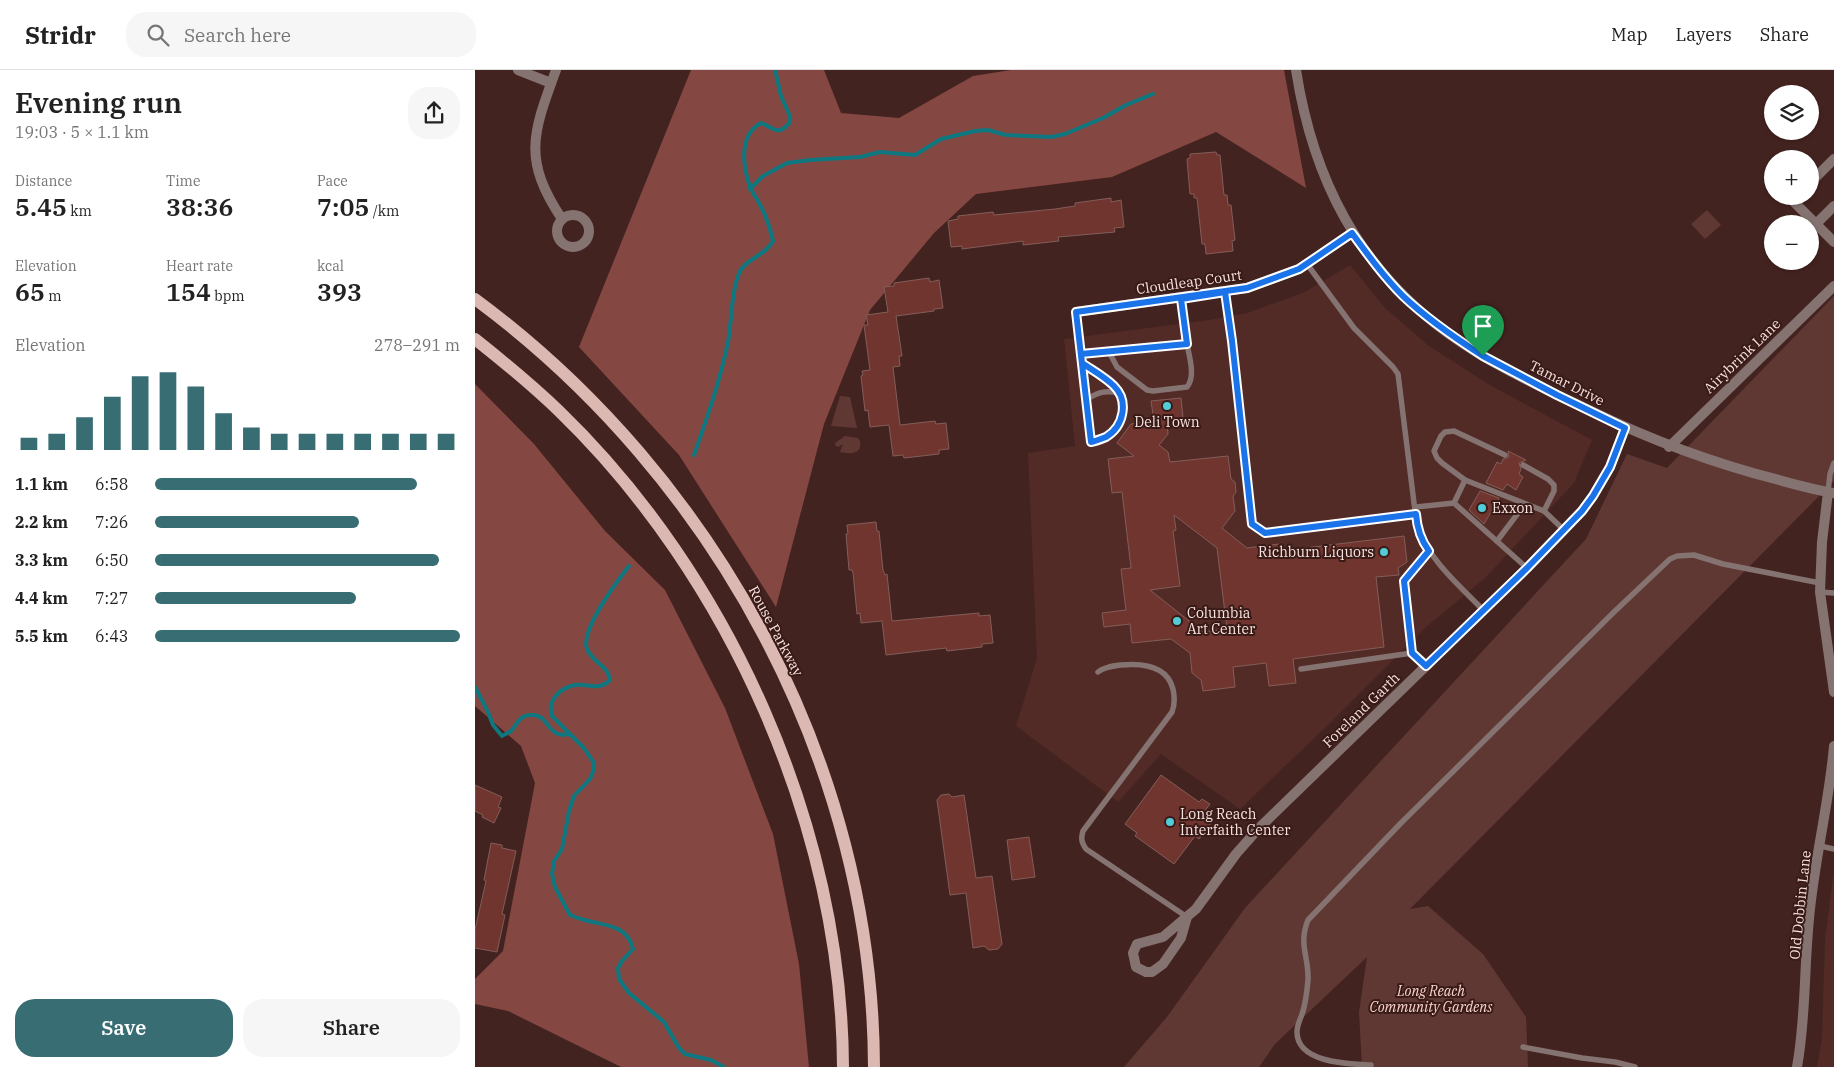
<!DOCTYPE html>
<html lang="en">
<head>
<meta charset="utf-8">
<style>
  body { margin:0; font-family:"IBM Plex Serif",serif; background:#f6f6f6; color:#222; height:100vh; display:flex; flex-direction:column; font-size:19px; white-space:nowrap }
  * { box-sizing:border-box; margin:0 }
  p { font-size:16px; color:#767676 }
  .icon { flex:none; width:28px; height:28px; fill:none; stroke:currentColor; stroke-width:2; stroke-linecap:round; stroke-linejoin:round }
  .map { position:relative; flex:1; overflow:hidden }
  .panel { display:flex; flex-direction:column; background:#fff; width:475px }
  .panel>* { flex:none }
  .tools { position:absolute; left:1289px; top:15px; display:grid; gap:10px }
  .tools a { display:grid; place-items:center; width:55px; height:55px; border-radius:50%; background:#fff; box-shadow:0 1px 4px #0004; font-size:25px }
  .pin { position:absolute; display:grid; place-items:center; width:42px; height:42px; color:#fff; margin:-51px -21px; border-radius:50% 50% 50% 0; rotate:-45deg; box-shadow:0 0 5px #0007 }
  .pin .icon { rotate:45deg }
  .round { display:grid; place-items:center; flex:none; width:52px; height:52px; border-radius:20px; background:#f6f6f6 }
  .headline { display:flex; align-items:center; justify-content:space-between; height:85px; padding:0 15px }
  h1 { font-size:28px; font-weight:600; line-height:38px }
  .stats { display:grid; grid-template-columns:repeat(3,1fr); gap:8px; height:85px; padding:5px 15px }
  .stats div { display:grid; align-content:center }
  .stats b { font-size:25px; font-weight:600 }
  .stats small { font-size:14px; font-weight:400 }
  .stats p { font-size:14px }
  .chart { height:140px; padding:10px 15px }
  .chart p { display:flex; justify-content:space-between }
  .chart svg { width:100%; height:90px; margin-top:5px; stroke:#386e73; stroke-width:6 }
  .button { display:flex; gap:10px; margin-top:auto; padding:10px 15px }
  .button a { flex:1; height:58px; border-radius:20px; background:#386e73; color:#fff; font-size:20px; font-weight:600; line-height:58px; text-align:center }
  .button a+a { background:#f6f6f6; color:#222 }
  ul { padding:0 15px; list-style:none; font-size:16px }
  li { display:grid; grid-template-columns:80px 60px 1fr; align-items:center; height:38px }
  li i { height:12px; border-radius:6px; background:#386e73 }
  header { display:flex; align-items:center; gap:30px; box-sizing:border-box; height:70px; padding:0 25px; background:#fff; border-bottom:1px solid #e0e0e0 }
  header strong { font-size:24px }
  nav { display:flex; gap:28px; margin-inline-start:auto; font-size:18px }
  .search { width:350px; height:45px; background:#f6f6f6; display:flex; align-items:center; gap:12px; box-sizing:border-box; padding:0 18px; border-radius:20px; color:#767676; font-size:19px }
  main { display:flex; flex:1; min-height:0 }
  .map>svg:first-child { display:block }
  .built { fill:#522a26 }
  .green { fill:#5f3833 }
  .forest { fill:#854741 }
  .lines { fill:none; stroke-linecap:round; stroke-linejoin:round }
  .stream { stroke:#0f777f; stroke-width:4 }
  .building { fill:#70352f; stroke:#835d59; fill-rule:evenodd }
  .service { stroke:#857371; stroke-width:5.5 }
  .minor { stroke:#857371; stroke-width:10 }
  .tertiary { stroke:#857371; stroke-width:10 }
  .primary { stroke:#dcb8b3; stroke-width:12 }
  .route-casing { stroke:#fff; stroke-width:10 }
  .route { stroke:#1a73e8; stroke-width:6 }
  .poi-dot { fill:#52ccd6; stroke:#381a16; stroke-width:2 }
  .labels { text-anchor:middle; stroke-width:4; stroke-linejoin:round; paint-order:stroke }
  .street-label { font-size:14px; fill:#f8e2df; stroke:#381a16 }
  .poi-label { font-size:14px; fill:#f8e2df; stroke:#381a16; text-anchor:start }
  .park-label { font-size:14px; font-style:italic; fill:#fbd3cd; stroke:#381a16 }
</style>
</head>
<body>
<header>
<strong>Stridr</strong>
<div class="search"><svg class="icon" aria-label="search" viewBox="0 0 24 24"><circle cx="10" cy="10" r="6"/><path d="M15 15l6 6"/></svg>Search here</div>
<nav><a>Map</a><a>Layers</a><a>Share</a></nav>
</header>
<main>
<section class="panel">
<div class="headline"><div><h1>Evening run</h1><p>19:03 · 5 × 1.1 km</p></div><a class="round"><svg class="icon" aria-label="share" viewBox="0 0 24 24"><path d="M12 15V3M7 8l5-5 5 5M5 13v7h14v-7"/></svg></a></div>
<div class="stats">
<div><p>Distance</p><b>5.45<small> km</small></b></div>
<div><p>Time</p><b>38:36</b></div>
<div><p>Pace</p><b>7:05<small> /km</small></b></div>
</div>
<div class="stats">
<div><p>Elevation</p><b>65<small> m</small></b></div>
<div><p>Heart rate</p><b>154<small> bpm</small></b></div>
<div><p>kcal</p><b>393</b></div>
</div>
<div class="chart"><p><span>Elevation</span>278–291 m</p>
<svg viewBox="0 0 160 44" preserveAspectRatio="none"><path d="M5 44V38M15 44V36M25 44V28M35 44V18M45 44V8M55 44V6M65 44V13M75 44V26M85 44V33M95 44V36M105 44V36M115 44V36M125 44V36M135 44V36M145 44V36M155 44V36"/></svg>
</div>
<ul>
<li><b>1.1 km</b>6:58<i style="width:86%"></i></li>
<li><b>2.2 km</b>7:26<i style="width:67%"></i></li>
<li><b>3.3 km</b>6:50<i style="width:93%"></i></li>
<li><b>4.4 km</b>7:27<i style="width:66%"></i></li>
<li><b>5.5 km</b>6:43<i style="width:100%"></i></li>
</ul>
<div class="button"><a>Save</a><a>Share</a></div>
</section>
<div class="map">
<svg width="1359" height="997" viewBox="0 0 1359 997">
  <rect width="100%" height="100%" fill="#432320"/>
  <g class="built">
    <polygon points="875,195 909,237 954,276 1013,314 1117,370 1099,413 1010,508 951,557 850,658 765,739 686,684 643,732 541,656 562,588 553,383 600,376 589,269 734,250 772,243 828,223"/>
    <polygon points="1359,801 1359,997 1342,997 1347,969 1350,869"/>
  </g>
  <g class="green">
    <polygon points="1232,140 1246,155 1230,169 1216,154"/>
    <polygon points="1359,226 1359,411 935,839 953,836 1008,884 1051,947 1053,997 887,997 884,942 892,887 800,974 784,997 649,997 692,947 770,838 1111,469 1152,384 1192,398"/>
    <polygon points="365,326 375,327 382,358 356,356"/>
    <path d="M370,366L383,368L385,371C387,385 376,384 365,382L368,374L363,377L360,375V373Z"/>
  </g>
  <g class="forest">
    <polygon points="216,0 349,0 366,43 424,48 498,6 536,0 809,0 831,118 741,62 637,107 501,124 459,163 395,240 349,354 301,537 204,385 104,277"/>
    <polygon points="0,314 59,374 130,461 190,520 250,638 298,764 324,894 334,997 146,997 33,941 0,934 0,909 28,881 60,713 46,676 0,636"/>
  </g>
  <g class="lines">
    <g class="stream">
      <polyline points="275,119 288,106 312,93 335,90 385,87 405,82 440,85 466,69 500,61 513,60 531,65 576,67 590,64 628,48 651,35 678,24"/>
      <path d="M219,385C232,348 245,311 253,272C257,250 256,221 265,201C271,189 290,186 298,171C295,157 290,143 283,131C280,126 277,122 275,117C268,97 263,65 286,53C300,58 303,67 315,52L314,44L306,26L300,0"/>
      <path d="M154,496C143,510 105,560 112,579C117,592 133,595 135,610C122,623 110,611 96,616C83,620 72,632 77,646L109,678L119,693L118,702L115,709L99,726L94,741L87,779L79,791L77,804L80,817L95,845C100,847 105,849 110,850C130,856 152,854 158,879L147,891L143,898L144,909L154,923L189,952L204,978L210,984L236,990L249,997"/>
      <path d="M0,617L13,642L18,655L27,666C30,664 34,663 37,660C44,651 46,644 58,645C76,646 71,669 95,664"/>
    </g>
  </g>
  <g class="building">
    <polygon points="741,82 742,85 745,85 749,125 752,125 753,135 756,135 760,170 757,171 758,181 731,184 730,174 727,174 722,128 719,128 719,124 715,124 712,89 715,88 715,84"/>
    <polygon points="636,128 636,132 646,130 649,157 639,158 640,162 583,167 584,171 548,175 548,171 487,179 487,176 476,177 473,151 483,149 483,146 518,142 519,145 580,139 600,136 600,133"/>
    <polygon points="454,208 455,212 464,210 468,238 459,239 459,241 421,246 427,286 424,286 425,296 418,297 425,355 460,351 461,354 471,353 474,379 464,380 464,384 429,388 428,385 418,386 414,355 395,357 393,340 390,341 386,306 388,305 387,301 395,300 389,255 393,255 391,245 413,242 409,217 419,216 419,213"/>
    <path d="M706,328L708,348L692,350L693,364L684,375L693,382L695,392L753,386L756,409L760,412L761,422L758,426L760,441L747,458L772,478L804,474L805,481L929,466L932,492L923,498L924,505L901,507L909,577L818,589L821,613L794,616L791,593L758,597L760,617L728,621L726,610L717,603L715,583L696,569L657,573L655,554L629,557L627,543L651,540L646,499L656,498L647,422L637,423L633,389L659,386L642,373L656,354L679,351L676,331ZM699,445L742,478L752,559L728,562L675,520L705,516L698,461L701,460Z"/>
    <polygon points="1033,381 1051,390 1044,393 1046,399 1044,404 1048,407 1041,420 1032,414 1028,420 1011,413 1022,392 1026,394 1028,389 1034,387"/>
    <polygon points="1005,421 1024,428 1009,454 994,440"/>
    <polygon points="401,452 402,461 404,461 408,500 410,505 412,504 417,551 504,543 504,546 515,545 518,573 507,574 507,577 472,581 471,578 411,585 407,551 386,553 385,543 382,544 378,503 377,500 374,500 371,464 373,464 372,455"/>
    <polygon points="686,705 724,732 727,729 735,734 729,742 739,749 724,769 720,766 699,794 660,766 662,763 650,754"/>
    <polygon points="0,715 27,727 23,737 26,738 19,753 7,747 8,745 0,741"/>
    <polygon points="474,724 477,727 489,725 501,808 517,806 527,874 523,879 514,880 509,876 498,878 491,823 475,825 462,730 466,725"/>
    <polygon points="554,767 560,807 537,810 532,770"/>
    <polygon points="16,773 27,775 27,778 41,781 27,844 30,845 22,882 0,878 0,860 11,811 9,810"/>
  </g>
  <g class="lines">
    <g class="service">
      <path d="M832,194L879,258L918,297L923,304L942,457C955,491 984,515 1008,540"/>
      <polyline points="750,222 757,271 777,454 790,463 941,443"/>
      <path d="M601,242L616,372C621,371 626,369 631,367C649,356 654,331 639,316C630,307 617,300 607,293"/>
      <path d="M634,282L642,297L672,320L678,321L712,317C721,306 714,286 712,274"/>
      <polyline points="605,284 712,274 706,229"/>
      <path d="M611,330C623,322 630,320 644,323"/>
      <polyline points="1048,395 1073,409 1079,415 1079,421 1069,441"/>
      <polyline points="990,410 967,393 962,388 959,381 966,366 970,362 979,361 1030,385"/>
      <polyline points="1353,422 1355,404 1359,393"/>
      <polyline points="979,433 990,410 1069,441 1089,460"/>
      <polyline points="941,437 979,433 1052,498"/>
      <polyline points="1022,471 1050,434"/>
      <polyline points="1345,522 1359,523"/>
      <polyline points="951,596 937,583 929,511 954,481"/>
      <polyline points="826,599 937,583"/>
      <path d="M623,602C629,597 638,596 646,595C667,593 692,595 698,619C700,628 700,634 697,642L608,761C606,768 606,772 611,779L712,847"/>
      <polyline points="1345,776 1359,779"/>
      <polyline points="1048,977 1107,988 1140,992 1160,997"/>
      <path d="M896,995C874,994 822,993 822,962C822,955 825,950 827,944C831,933 832,921 833,910C834,886 823,875 833,850L925,754L1139,542L1195,489L1202,486L1219,485L1248,494L1345,513"/>
    </g>
    <g class="minor">
      <polyline points="43,0 76,13"/>
      <path d="M81,0C58,63 47,89 87,149"/>
      <polyline points="1335,113 1359,89"/>
      <polyline points="1321,126 1317,130 1359,172"/>
      <circle cx="98" cy="161" r="16"/>
      <polyline points="1341,154 1359,136"/>
      <polyline points="601,242 772,218 824,199 877,163"/>
      <polyline points="1194,377 1359,216"/>
      <polyline points="712,847 706,868 688,894 677,902 671,902 661,897 658,883 662,874 688,867 721,839 761,784 783,759 1052,498 1107,441 1118,426 1135,397 1150,358"/>
    </g>
    <g class="tertiary">
      <path d="M821,0C838,109 883,198 974,264C1017,295 1068,318 1116,341C1178,371 1237,393 1304,410C1322,415 1340,420 1359,423"/>
      <polyline points="1353,422 1347,472 1345,522 1359,622"/>
      <path d="M1322,997C1331,948 1329,898 1334,849C1339,791 1354,734 1359,676"/>
    </g>
    <g class="primary">
      <path d="M0,229C241,407 398,696 399,997"/>
      <path d="M0,269C29,292 57,315 84,341C255,506 367,759 368,997"/>
    </g>
  </g>
  <g class="lines">
    <defs>
      <path id="route" d="M1008,286C980,268 952,249 928,226C909,207 893,185 877,163L824,199L772,218L601,242L616,372C621,371 626,369 631,367C649,356 654,331 639,316C630,307 617,300 607,293L606,284L712,274L706,229L750,222L757,271L777,454L790,463L941,444C942,458 945,469 954,481L929,511L937,583L951,596L1052,498L1107,441L1118,426L1135,397L1150,358L1082,325L1008,286"/>
    </defs>
    <use href="#route" class="route-casing"/>
    <use href="#route" class="route"/>
  </g>
  <g class="poi-dot">
    <circle cx="692" cy="336" r="5"/>
    <circle cx="1007" cy="438" r="5"/>
    <circle cx="909" cy="482" r="5"/>
    <circle cx="702" cy="551" r="5"/>
    <circle cx="695" cy="752" r="5"/>
  </g>
  <g class="labels">
    <g class="street-label">
      <text transform="translate(714 212) rotate(-8)" y="5">Cloudleap Court</text>
      <text transform="translate(1267 286) rotate(-44)" y="5">Airybrink Lane</text>
      <text transform="translate(1092 313) rotate(27)" y="5">Tamar Drive</text>
      <text transform="translate(301 561) rotate(62)" y="5">Rouse Parkway</text>
      <text transform="translate(886 640) rotate(-44)" y="5">Foreland Garth</text>
      <text transform="translate(1325 835) rotate(-84)" y="5">Old Dobbin Lane</text>
    </g>
    <g class="poi-label">
      <text x="692" y="357" text-anchor="middle">Deli Town</text>
      <text x="1017" y="443">Exxon</text>
      <text x="899" y="487" text-anchor="end">Richburn Liquors</text>
      <text x="712" y="548">Columbia<tspan x="712" dy="16">Art Center</tspan></text>
      <text x="705" y="749">Long Reach<tspan x="705" dy="16">Interfaith Center</tspan></text>
    </g>
    <g class="park-label">
      <text x="956" y="926">Long Reach<tspan x="956" dy="16">Community Gardens</tspan></text>
    </g>
  </g>
</svg>
<div class="tools">
<a><svg class="icon" aria-label="layers" viewBox="0 0 24 24"><path d="M12 4l9 5-9 5-9-5zM3 14l9 5 9-5"/></svg></a>
<a>+</a>
<a>−</a>
</div>
<div class="pin" style="left:1008px;top:286px;background:#1e9e55"><svg class="icon" aria-label="arrive" viewBox="0 0 24 24"><path d="M6 21V4h12l-3 4 3 4H6"/></svg></div>
</div>
</main>
</body>
</html>
